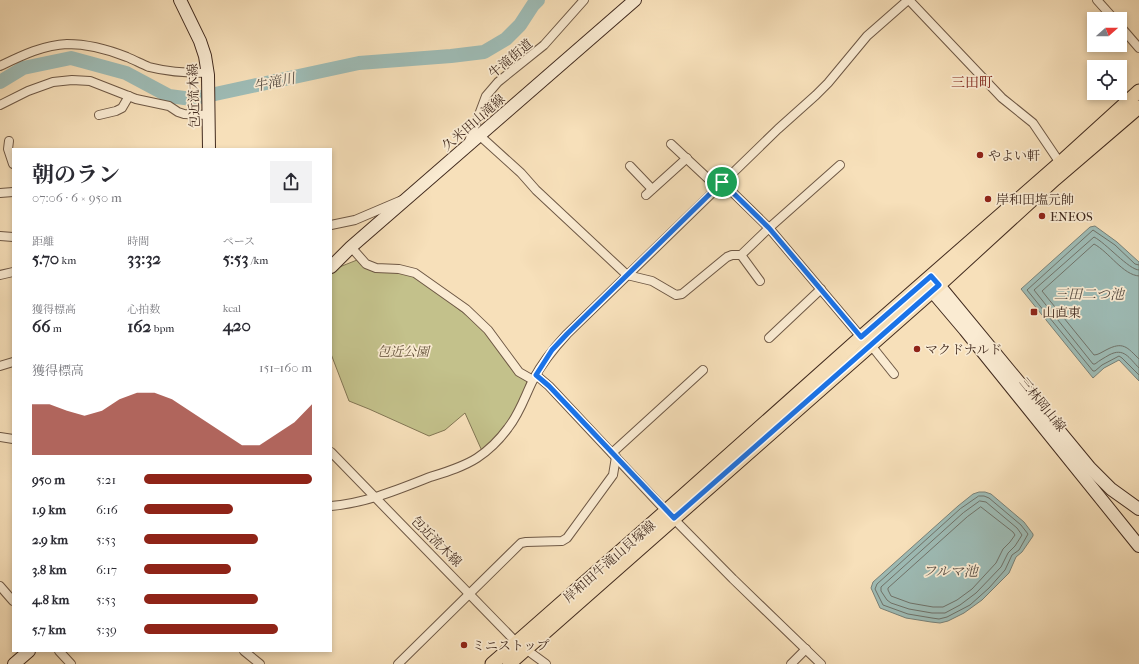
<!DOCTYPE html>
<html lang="ja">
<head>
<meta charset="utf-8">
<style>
  body { margin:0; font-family:"IM FELL French Canon","Noto Serif JP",serif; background:#f2f2f3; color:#2b2b33; height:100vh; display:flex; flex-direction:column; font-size:15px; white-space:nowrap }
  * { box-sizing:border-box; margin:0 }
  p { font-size:13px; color:#7c7c81 }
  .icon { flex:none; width:22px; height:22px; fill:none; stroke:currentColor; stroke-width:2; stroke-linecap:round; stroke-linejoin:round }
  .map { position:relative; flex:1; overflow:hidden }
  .panel { position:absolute; left:12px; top:148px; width:320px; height:504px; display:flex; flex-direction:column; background:#fff; border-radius:0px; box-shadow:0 2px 6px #0003 }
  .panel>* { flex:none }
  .needle { width:26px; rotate:69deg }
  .buttons { position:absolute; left:1087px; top:12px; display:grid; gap:8px }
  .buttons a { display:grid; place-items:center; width:40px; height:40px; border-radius:0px; background:#fff; box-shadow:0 2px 6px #0003; font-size:20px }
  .pin { position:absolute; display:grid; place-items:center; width:34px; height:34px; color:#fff; margin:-17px; border:2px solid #fff; border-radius:50%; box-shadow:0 1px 4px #0007 }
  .round { display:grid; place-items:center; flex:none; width:42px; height:42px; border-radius:0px; background:#f2f2f3 }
  .summary { display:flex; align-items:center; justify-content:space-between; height:68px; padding:0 20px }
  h1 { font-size:22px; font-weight:700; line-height:30px }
  .metrics { display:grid; grid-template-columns:repeat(3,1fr); gap:6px; height:68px; padding:4px 20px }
  .metrics div { display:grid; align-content:center }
  .metrics b { font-size:17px; font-weight:700 }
  .metrics small { font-size:11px; font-weight:400 }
  .metrics p { font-size:11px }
  .chart { height:112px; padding:8px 20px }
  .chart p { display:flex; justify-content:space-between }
  .chart svg { width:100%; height:72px; margin-top:4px; fill:#8f2418; opacity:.7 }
  ul { padding:0 20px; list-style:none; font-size:13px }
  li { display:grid; grid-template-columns:64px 48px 1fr; align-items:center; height:30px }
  li i { height:10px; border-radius:5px; background:#8f2418 }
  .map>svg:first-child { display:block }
  .green { fill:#c3c18b; stroke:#827654 }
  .water { fill:#9ebcb6; stroke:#798279 }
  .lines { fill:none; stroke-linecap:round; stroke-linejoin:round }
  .shore { stroke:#70736a; stroke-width:1 }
  .river { stroke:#9ebcb6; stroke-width:14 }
  .street-casing { stroke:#6e5845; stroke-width:10 }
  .secondary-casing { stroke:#412a1e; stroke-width:14 }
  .primary-casing { stroke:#412a1e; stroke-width:15 }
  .street { stroke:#faebd2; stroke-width:8 }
  .secondary { stroke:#faebd2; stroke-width:12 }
  .primary { stroke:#f7e0ba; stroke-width:13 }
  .route-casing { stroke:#fff; stroke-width:8 }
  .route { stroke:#1a73e8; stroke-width:5 }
  .poi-dot { fill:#8f2418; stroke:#faebd2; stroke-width:1.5 }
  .labels { text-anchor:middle; stroke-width:3.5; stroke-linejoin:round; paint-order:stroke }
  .street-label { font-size:13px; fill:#412a1e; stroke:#faebd2 }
  .poi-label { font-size:13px; fill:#412a1e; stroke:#faebd2; text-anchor:start }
  .park-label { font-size:13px; font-style:italic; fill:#625039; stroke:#faebd2 }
  .water-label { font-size:14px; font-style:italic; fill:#584e44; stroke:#faebd2 }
  .neighbourhood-label { font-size:14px; fill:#7a1f14; stroke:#faebd2 }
</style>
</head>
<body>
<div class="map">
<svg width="1139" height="664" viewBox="0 0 1139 664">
  <rect width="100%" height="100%" fill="#f7e0ba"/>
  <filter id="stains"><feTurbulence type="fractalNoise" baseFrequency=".005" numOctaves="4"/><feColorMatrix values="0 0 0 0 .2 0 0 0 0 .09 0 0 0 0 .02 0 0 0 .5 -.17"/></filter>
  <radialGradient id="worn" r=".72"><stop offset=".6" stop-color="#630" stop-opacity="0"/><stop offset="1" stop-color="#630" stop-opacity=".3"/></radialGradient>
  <polygon class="green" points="357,260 364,267 376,272 395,271 411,275 443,297 480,326 503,355 511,368 527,381 524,393 510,422 482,451 465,413 445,430 429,436 369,409 349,401 331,354 331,275 337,268"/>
  <g class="water">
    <polygon points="1095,226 1117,242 1139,262 1139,381 1119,360 1104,368 1093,378 1021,289 1090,227"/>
    <polygon points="979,492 985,492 991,494 1024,522 1033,534 1033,536 1022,552 1016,557 1009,573 982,600 964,613 948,621 940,623 931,622 906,618 880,608 871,588 873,582 958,506 973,494"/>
  </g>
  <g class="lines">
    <g class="shore">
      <polyline points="1139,265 1135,264 1115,245 1093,230 1027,290 1093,371 1095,371 1102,365 1119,356 1122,358 1139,375"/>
      <path d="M1139,270C1129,270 1106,243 1094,237L1034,290L1093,364H1095C1100,360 1104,358 1109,355C1124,347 1129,358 1139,368"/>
      <path d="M1139,276C1123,275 1109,252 1094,244L1042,291L1094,355C1098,355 1102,352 1106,350C1123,341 1127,347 1139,359"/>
      <polygon points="979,496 984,496 989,498 1021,525 1028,534 1019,550 1012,555 1005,570 989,588 970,605 947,617 939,619 932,618 908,614 883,605 875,589 877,584 960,509"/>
      <polygon points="980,501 986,502 1017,528 1022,535 1015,546 1008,553 1001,567 976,593 960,605 945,613 932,613 909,609 891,603 887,600 881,591 881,587 963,513"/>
      <polygon points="981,507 1013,532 1015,535 1010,542 1003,549 996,563 972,589 957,600 943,607 933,607 910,603 891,596 888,590 888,588 967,517"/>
    </g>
    <polyline class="river" points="0,82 23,68 71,58 126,73 169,96 192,99 359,63 451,56 484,52 506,39 520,25 533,5 538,0"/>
    <defs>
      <g id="street">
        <polyline points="909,0 1002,98 1033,123 1060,163"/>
        <polyline points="1097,0 1114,19"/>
        <polyline points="1120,26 1139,48"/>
        <path d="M0,66C21,56 43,45 67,44C87,44 107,49 127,57C134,60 142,64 149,67C168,72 188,73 207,73"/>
        <polyline points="0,105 28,91 53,82 72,80 90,81 136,99 169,106 178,112 184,114 208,115"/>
        <polyline points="99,115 116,111 122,108 129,96"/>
        <polyline points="479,135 521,173 536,190 627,275 652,281 676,295 682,294 727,257 732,255 741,255 760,281"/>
        <polyline points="9,141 8,149 13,164"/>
        <polyline points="468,144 486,96 498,82 544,45 584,0"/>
        <polyline points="671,144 717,187"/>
        <polyline points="630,166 652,189"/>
        <polyline points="722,182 769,228 861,337"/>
        <polyline points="0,193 13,192"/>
        <polyline points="646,195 687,158"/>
        <polyline points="331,225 355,220 402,200"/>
        <polyline points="0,236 13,237"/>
        <polyline points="351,247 366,264 376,268 399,269 415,273 466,309 488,330 519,372 533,380"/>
        <polyline points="741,255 769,228 840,165"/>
        <polyline points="0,275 13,272"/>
        <polyline points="769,338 821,289"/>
        <polyline points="870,344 894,374"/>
        <polyline points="0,366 13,362"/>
        <polyline points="536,375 549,386 666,511 733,579 821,664"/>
        <polyline points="0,437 13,439"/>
        <polyline points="331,452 516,642 546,664"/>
        <polyline points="612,453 703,370"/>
        <path d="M331,506C366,503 397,490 430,477C446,472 463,467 477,458C489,450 500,439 508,428C520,413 525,396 533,380C542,363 554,348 567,334L778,129L816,95L828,83L867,36L908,0"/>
        <polyline points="0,586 13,601"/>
        <polyline points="59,651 71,664"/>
        <polyline points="244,651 260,664"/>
        <polyline points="398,664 521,543 526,542 562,541 567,538 613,475 616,457"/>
        <polyline points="791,664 806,649"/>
      </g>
      <g id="secondary">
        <polyline points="180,0 200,41 205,56 208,75 209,149"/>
        <polyline points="331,267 351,247 635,0"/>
        <polyline points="933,278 1090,468 1111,489 1139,509"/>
        <polyline points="926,284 965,330 1139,546"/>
        <polyline points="14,664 29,651"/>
      </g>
      <g id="primary">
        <polyline points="492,664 666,511 861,337 1060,163 1139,91"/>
        <polyline points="509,664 939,285 1055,179 1139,107"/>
      </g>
    </defs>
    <use href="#street" class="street-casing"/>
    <use href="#secondary" class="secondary-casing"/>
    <use href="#primary" class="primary-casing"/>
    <use href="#street" class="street"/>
    <use href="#secondary" class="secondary"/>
    <use href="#primary" class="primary"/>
  </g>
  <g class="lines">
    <defs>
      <polygon id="route" points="722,182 769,228 861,337 931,276 939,285 674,518 549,386 536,375 552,350 567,334"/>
    </defs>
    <use href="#route" class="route-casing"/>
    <use href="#route" class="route"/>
  </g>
  <g class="poi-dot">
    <circle cx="980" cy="155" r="4"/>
    <circle cx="988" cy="199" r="4"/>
    <circle cx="1042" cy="216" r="4"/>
    <rect x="1030" y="308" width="8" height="8" rx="2"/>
    <circle cx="917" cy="349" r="4"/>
    <circle cx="464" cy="645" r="4"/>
  </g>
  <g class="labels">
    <g class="street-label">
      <text transform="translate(510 58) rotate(-40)" y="5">牛滝街道</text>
      <text transform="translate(193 96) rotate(-92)" y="5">包近流木線</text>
      <text transform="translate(473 122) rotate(-41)" y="5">久米田山滝線</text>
      <text transform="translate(1043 404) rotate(51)" y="5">三林岡山線</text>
      <text transform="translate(437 541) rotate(45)" y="5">包近流木線</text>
      <text transform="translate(609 561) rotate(-41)" y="5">岸和田牛滝山貝塚線</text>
    </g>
    <g class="poi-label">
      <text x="988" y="160">やよい軒</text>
      <text x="996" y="204">岸和田塩元帥</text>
      <text x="1050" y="221">ENEOS</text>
      <text x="1042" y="317">山直東</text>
      <text x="925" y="354">マクドナルド</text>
      <text x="472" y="650">ミニストップ</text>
    </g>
    <g class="park-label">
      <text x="403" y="356">包近公園</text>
    </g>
    <g class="water-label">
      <text transform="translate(274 82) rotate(-12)" y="5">牛滝川</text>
      <text x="1089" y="299">三田二つ池</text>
      <text x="950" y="576">フルマ池</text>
    </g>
    <g class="neighbourhood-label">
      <text x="972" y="87">三田町</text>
    </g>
  </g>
  <rect width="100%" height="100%" filter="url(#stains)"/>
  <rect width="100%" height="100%" fill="url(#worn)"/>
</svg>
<div class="buttons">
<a><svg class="needle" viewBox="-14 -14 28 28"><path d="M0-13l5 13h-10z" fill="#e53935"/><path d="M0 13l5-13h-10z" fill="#7c7c81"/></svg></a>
<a><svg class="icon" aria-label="locate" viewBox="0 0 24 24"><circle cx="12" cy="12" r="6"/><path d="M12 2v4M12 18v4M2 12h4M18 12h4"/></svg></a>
</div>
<div class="pin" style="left:722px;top:182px;background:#1e9e55"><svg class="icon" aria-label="arrive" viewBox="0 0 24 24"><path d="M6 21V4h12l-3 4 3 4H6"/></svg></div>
<section class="panel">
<div class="summary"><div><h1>朝のラン</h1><p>07:06 · 6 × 950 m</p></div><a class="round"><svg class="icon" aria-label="share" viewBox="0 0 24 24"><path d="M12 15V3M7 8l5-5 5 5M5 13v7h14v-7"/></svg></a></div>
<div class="metrics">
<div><p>距離</p><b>5.70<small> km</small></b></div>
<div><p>時間</p><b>33:32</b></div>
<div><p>ペース</p><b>5:53<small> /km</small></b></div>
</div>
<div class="metrics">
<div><p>獲得標高</p><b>66<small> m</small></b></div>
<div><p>心拍数</p><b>162<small> bpm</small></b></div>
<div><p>kcal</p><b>420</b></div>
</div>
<div class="chart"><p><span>獲得標高</span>151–160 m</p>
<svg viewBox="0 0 160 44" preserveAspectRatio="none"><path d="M0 44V13L10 13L20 17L30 20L40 17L50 10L60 6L70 6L80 10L90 17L100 24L110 31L120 38L130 38L140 31L150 24L160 13V44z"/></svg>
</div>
<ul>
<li><b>950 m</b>5:21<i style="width:100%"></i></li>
<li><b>1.9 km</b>6:16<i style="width:53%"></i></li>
<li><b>2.9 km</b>5:53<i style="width:68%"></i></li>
<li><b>3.8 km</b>6:17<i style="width:52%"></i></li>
<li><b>4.8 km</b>5:53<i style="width:68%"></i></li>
<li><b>5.7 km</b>5:39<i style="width:80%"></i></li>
</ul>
</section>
</div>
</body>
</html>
